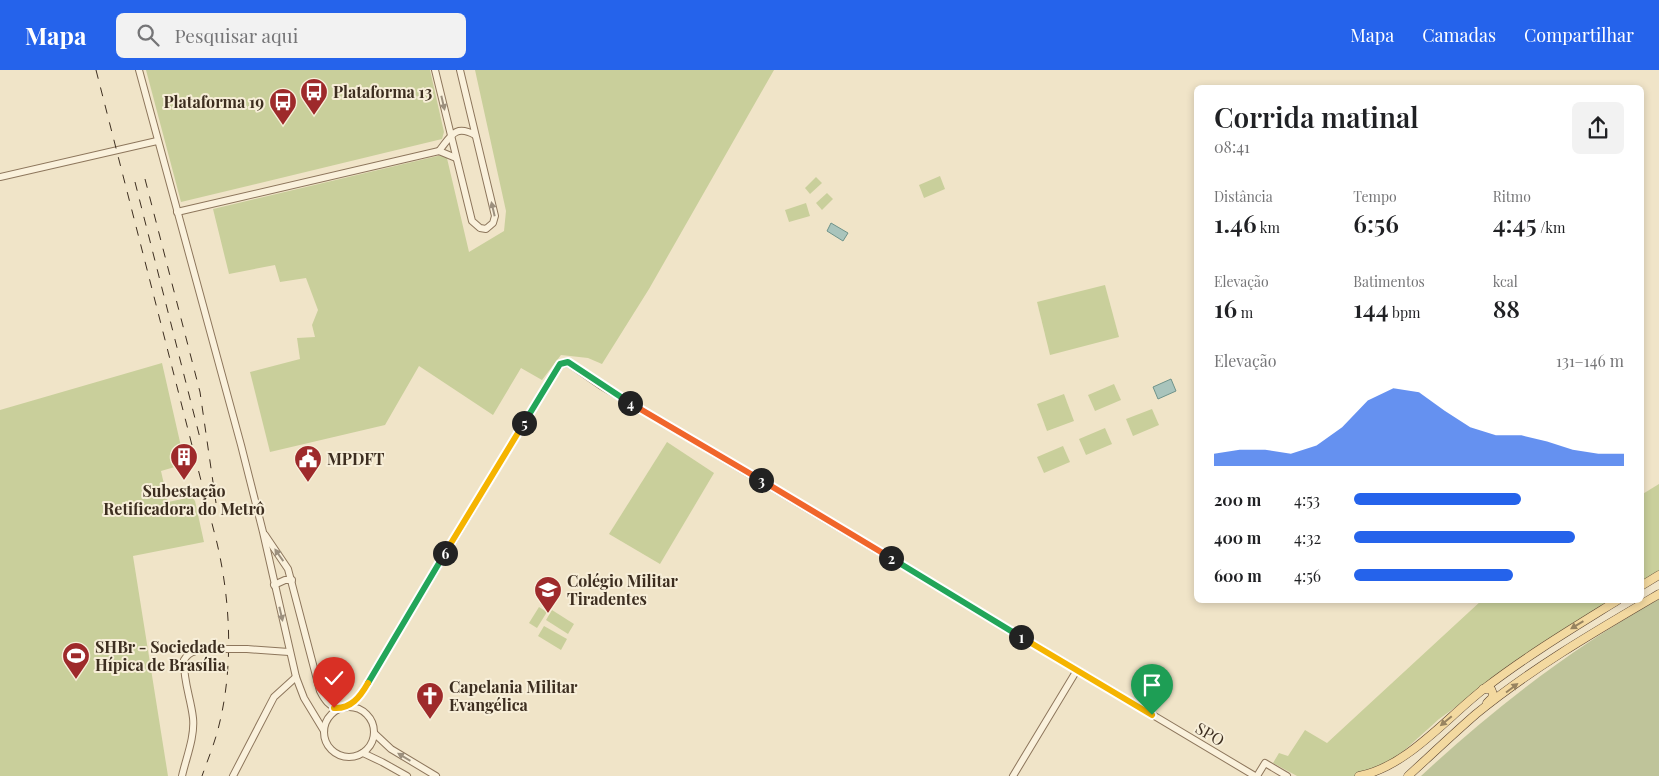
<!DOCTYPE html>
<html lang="pt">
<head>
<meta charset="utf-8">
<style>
  body { margin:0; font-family:"Playfair Display",serif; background:#f2f2f2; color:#202124; height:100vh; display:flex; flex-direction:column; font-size:19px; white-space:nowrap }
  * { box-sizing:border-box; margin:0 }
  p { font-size:16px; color:#757577 }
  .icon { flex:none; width:28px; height:28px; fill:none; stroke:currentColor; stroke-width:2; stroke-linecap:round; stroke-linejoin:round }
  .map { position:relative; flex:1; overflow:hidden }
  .panel { position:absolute; left:1194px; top:15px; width:450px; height:518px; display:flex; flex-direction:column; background:#fff; border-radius:8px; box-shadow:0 2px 8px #0003 }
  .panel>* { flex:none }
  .pin { position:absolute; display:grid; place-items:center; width:42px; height:42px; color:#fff; margin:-51px -21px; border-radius:50% 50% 50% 0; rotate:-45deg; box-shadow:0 0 5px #0007 }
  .pin .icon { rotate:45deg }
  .km { position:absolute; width:25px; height:25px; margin:-12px; border-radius:50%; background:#222; color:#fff; font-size:14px; line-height:25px; text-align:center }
  .round { display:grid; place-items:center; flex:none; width:52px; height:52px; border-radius:8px; background:#f2f2f2 }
  .summary { display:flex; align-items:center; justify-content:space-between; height:85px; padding:0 20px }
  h1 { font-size:28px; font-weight:600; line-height:38px }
  .stats { display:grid; grid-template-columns:repeat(3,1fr); gap:8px; height:85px; padding:5px 20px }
  .stats div { display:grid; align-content:center }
  .stats b { font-size:25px; font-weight:600 }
  .stats small { font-size:14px; font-weight:400 }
  .stats p { font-size:14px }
  .chart { height:140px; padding:10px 20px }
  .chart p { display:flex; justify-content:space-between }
  .chart svg { width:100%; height:90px; margin-top:5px; fill:#2563eb; opacity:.7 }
  ul { padding:0 20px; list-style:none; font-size:16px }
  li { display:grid; grid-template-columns:80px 60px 1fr; align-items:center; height:38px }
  li i { height:12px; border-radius:6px; background:#2563eb }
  header { display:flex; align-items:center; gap:30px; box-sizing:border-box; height:70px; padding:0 25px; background:#2563eb; color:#fff }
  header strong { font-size:24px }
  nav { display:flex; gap:28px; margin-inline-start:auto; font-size:18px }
  .search { width:350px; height:45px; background:#f2f2f2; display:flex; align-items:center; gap:12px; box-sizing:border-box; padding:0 18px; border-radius:8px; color:#757577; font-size:19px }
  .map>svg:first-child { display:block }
  .green { fill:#c9cf9b }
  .cemetery { fill:#bfc49a }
  .water { fill:#a9c4bc; stroke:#6f938a }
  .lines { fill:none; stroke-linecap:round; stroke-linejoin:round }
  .tertiary-casing { stroke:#8d765c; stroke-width:8 }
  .primary-casing { stroke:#5b4430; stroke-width:9 }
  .tertiary { stroke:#faf1dc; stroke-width:6 }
  .primary { stroke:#f3d9a0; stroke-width:8 }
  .rail { stroke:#3d2e20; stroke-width:1; stroke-dasharray:9 9; stroke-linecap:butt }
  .tertiary-bridge-casing { stroke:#8d765c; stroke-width:8; stroke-linecap:butt }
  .tertiary-bridge { stroke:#faf1dc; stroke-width:6 }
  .oneway { fill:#9c907e }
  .oneway2 { fill:#988460 }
  .split-1-casing { stroke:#fff; stroke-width:10 }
  .split-2-casing { stroke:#fff; stroke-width:10 }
  .split-3-casing { stroke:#fff; stroke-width:10 }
  .split-4-casing { stroke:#fff; stroke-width:10 }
  .split-5-casing { stroke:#fff; stroke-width:10 }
  .split-6-casing { stroke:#fff; stroke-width:10 }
  .split-7-casing { stroke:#fff; stroke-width:10 }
  .split-8-casing { stroke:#fff; stroke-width:10 }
  .split-1 { stroke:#f5b400; stroke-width:6 }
  .split-2 { stroke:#22a559; stroke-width:6 }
  .split-3 { stroke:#f0652b; stroke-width:6 }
  .split-4 { stroke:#f0652b; stroke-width:6 }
  .split-5 { stroke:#22a559; stroke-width:6 }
  .split-6 { stroke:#f5b400; stroke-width:6 }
  .split-7 { stroke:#22a559; stroke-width:6 }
  .split-8 { stroke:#f5b400; stroke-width:6 }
  .labels { text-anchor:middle; stroke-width:4; stroke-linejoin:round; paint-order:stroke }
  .poi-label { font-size:16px; font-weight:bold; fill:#3d2e20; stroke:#f7eed8; text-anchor:start }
  .street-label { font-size:16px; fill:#3d2e20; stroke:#f7eed8 }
</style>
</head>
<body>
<header>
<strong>Mapa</strong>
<div class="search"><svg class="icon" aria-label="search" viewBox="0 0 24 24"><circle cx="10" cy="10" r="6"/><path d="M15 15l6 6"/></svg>Pesquisar aqui</div>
<nav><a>Mapa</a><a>Camadas</a><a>Compartilhar</a></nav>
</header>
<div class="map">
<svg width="1659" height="706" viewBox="0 0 1659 706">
  <rect width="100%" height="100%" fill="#f0e4c8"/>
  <g class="green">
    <polygon points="146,0 430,0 444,62 442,69 181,132"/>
    <polygon points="475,0 774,0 649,219 602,294 588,288 561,285 542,310 521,298 493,345 419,296 385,355 270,382 250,302 300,289 297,268 315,267 312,255 318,240 306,208 280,212 275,195 229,204 213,139 446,84 469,182 504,161 506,141"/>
    <polygon points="940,106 945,119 924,128 919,115"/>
    <polygon points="816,107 822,113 810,124 805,118"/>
    <polygon points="827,123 833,129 822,140 816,133"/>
    <polygon points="806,133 810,146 789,152 785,140"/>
    <polygon points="1105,215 1119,267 1050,285 1037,232"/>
    <polygon points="162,293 185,394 161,401 168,432 192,427 195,431 204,472 133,486 168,706 0,706 0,340"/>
    <polygon points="1114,314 1121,330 1095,341 1088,325"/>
    <polygon points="1064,324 1074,351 1047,361 1037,334"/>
    <polygon points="1152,339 1159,355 1133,366 1126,349"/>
    <polygon points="1105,358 1112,374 1086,385 1079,369"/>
    <polygon points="667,372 714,403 660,494 609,464"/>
    <polygon points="1063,376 1070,392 1044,403 1037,387"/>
    <polygon points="1659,414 1659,503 1641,513 1641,425"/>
    <polygon points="1482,530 1614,530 1556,565 1439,649 1376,706 1297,706 1273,693 1279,683 1288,686 1305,660 1327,673"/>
    <polygon points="539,537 547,542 537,558 529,553"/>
    <polygon points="552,540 574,554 568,564 546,550"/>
    <polygon points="544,556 567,569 561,580 538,566"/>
  </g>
  <path class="cemetery" d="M1659,529V706H1421C1494,638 1572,578 1659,529Z"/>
  <g class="water">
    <polygon points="831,153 848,163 843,171 827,161"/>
    <polygon points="1171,309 1176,321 1158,329 1153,317"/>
  </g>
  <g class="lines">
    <defs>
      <g id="tertiary">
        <polyline points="139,0 241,375 263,462 296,607 304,628 324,661"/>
        <polyline points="435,0 472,151 480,158 486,159 493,153 495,146 460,0"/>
        <path d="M439,81C451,66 455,54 475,65"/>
        <polyline points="0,107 157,71"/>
        <polyline points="177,142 439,81 456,88"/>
        <path d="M265,465L288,499L320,621C324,629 329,637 339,638"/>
        <polyline points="274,515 285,510 292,510"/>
        <polyline points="247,579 289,582"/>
        <polyline points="347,636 359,627 560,294 568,293 600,315 1255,706"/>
        <circle cx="349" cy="662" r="25"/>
        <polyline points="375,664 391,679 436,706"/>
        <polyline points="363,683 382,692 407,706"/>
        <path d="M182,706C186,688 195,667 193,648C191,629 183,610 184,590C190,579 202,580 213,579"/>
        <polyline points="233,706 274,627 296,607"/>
        <polyline points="1013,706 1077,600"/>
        <polyline points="1257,706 1265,693 1287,706"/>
      </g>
      <g id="primary">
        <polyline points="1641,516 1659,505"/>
        <polyline points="1483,619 1491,619 1493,624 1492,628 1487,633"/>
        <path d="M1359,706C1407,697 1447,647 1485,618C1528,585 1573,558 1618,530"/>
        <path d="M1408,706C1431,685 1453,664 1476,644C1532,598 1596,561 1659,524"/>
      </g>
    </defs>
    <use href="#tertiary" class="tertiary-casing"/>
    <use href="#primary" class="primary-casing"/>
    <use href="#tertiary" class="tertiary"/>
    <use href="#primary" class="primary"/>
    <g class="rail">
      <path d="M96,0L217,473C231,533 234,602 217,663C213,677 207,692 202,706"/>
      <polyline points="145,109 200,322 216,433"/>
      <polyline points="135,112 201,372"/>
    </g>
    <defs>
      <polyline id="tertiary-bridge" points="213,579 247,579"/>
    </defs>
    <use href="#tertiary-bridge" class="tertiary-bridge-casing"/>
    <use href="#tertiary-bridge" class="tertiary-bridge"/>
  </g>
  <defs><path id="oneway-solid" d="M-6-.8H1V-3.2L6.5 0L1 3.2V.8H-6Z" transform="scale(1.25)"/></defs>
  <g class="oneway">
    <use href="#oneway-solid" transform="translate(443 33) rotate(77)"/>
    <use href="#oneway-solid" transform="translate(493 139) rotate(-103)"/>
    <use href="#oneway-solid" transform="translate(279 485) rotate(-125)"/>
    <use href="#oneway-solid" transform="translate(281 544) rotate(77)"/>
    <use href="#oneway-solid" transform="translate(404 687) rotate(-149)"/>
  </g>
  <g class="oneway2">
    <use href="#oneway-solid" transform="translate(1577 555) rotate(149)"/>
    <use href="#oneway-solid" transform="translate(1512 618) rotate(-37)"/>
    <use href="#oneway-solid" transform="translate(1446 651) rotate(140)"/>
  </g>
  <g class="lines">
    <defs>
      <polyline id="split-1" points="1021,567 1152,645"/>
      <polyline id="split-2" points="891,488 1021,567"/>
      <polyline id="split-3" points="761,410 891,488"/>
      <polyline id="split-4" points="630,333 761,410"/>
      <polyline id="split-5" points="524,353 560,294 568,292 630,333"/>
      <polyline id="split-6" points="445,483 524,353"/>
      <polyline id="split-7" points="368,613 445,483"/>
      <path id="split-8" d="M334,638C351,639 360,627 368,613"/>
    </defs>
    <use href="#split-1" class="split-1-casing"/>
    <use href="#split-2" class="split-2-casing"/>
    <use href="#split-3" class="split-3-casing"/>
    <use href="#split-4" class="split-4-casing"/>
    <use href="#split-5" class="split-5-casing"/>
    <use href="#split-6" class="split-6-casing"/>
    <use href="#split-7" class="split-7-casing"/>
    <use href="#split-8" class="split-8-casing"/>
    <use href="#split-1" class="split-1"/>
    <use href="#split-2" class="split-2"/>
    <use href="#split-3" class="split-3"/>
    <use href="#split-4" class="split-4"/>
    <use href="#split-5" class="split-5"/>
    <use href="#split-6" class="split-6"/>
    <use href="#split-7" class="split-7"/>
    <use href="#split-8" class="split-8"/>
  </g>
  <defs>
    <symbol id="bus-pin" viewBox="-11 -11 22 30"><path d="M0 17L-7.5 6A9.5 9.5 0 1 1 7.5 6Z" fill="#9e2a2b" stroke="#f7eed8"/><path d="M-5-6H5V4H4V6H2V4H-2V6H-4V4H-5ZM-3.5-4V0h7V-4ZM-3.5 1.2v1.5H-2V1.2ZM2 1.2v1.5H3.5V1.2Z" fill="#fff"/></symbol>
    <symbol id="building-pin" viewBox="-11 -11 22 30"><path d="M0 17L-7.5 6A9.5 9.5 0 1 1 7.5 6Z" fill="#9e2a2b" stroke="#f7eed8"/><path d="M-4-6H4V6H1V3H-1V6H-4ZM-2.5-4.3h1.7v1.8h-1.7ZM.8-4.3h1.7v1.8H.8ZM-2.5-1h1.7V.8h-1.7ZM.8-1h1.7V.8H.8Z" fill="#fff"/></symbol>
    <symbol id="civic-pin" viewBox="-11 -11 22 30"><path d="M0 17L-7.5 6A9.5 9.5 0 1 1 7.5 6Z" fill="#9e2a2b" stroke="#f7eed8"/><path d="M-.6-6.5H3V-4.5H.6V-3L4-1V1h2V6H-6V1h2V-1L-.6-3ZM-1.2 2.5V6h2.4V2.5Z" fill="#fff"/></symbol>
    <symbol id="school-pin" viewBox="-11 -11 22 30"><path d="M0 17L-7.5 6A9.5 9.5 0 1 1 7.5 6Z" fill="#9e2a2b" stroke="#f7eed8"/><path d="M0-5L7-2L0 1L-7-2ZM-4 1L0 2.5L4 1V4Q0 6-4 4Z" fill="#fff"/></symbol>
    <symbol id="stadium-pin" viewBox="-11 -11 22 30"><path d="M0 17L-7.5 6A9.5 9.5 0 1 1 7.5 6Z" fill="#9e2a2b" stroke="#f7eed8"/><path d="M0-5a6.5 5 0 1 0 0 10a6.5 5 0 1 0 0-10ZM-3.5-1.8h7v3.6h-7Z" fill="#fff"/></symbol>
    <symbol id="church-pin" viewBox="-11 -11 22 30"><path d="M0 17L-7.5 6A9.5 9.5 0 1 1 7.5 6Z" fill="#9e2a2b" stroke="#f7eed8"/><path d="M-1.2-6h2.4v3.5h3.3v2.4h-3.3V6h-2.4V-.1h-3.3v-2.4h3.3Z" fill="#fff"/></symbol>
  </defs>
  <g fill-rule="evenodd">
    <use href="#bus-pin" x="298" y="6" width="32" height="43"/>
    <use href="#bus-pin" x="267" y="16" width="32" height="43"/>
    <use href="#building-pin" x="168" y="371" width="32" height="43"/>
    <use href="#civic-pin" x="292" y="373" width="32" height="43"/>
    <use href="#school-pin" x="532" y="504" width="32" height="43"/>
    <use href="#stadium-pin" x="60" y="570" width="32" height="43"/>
    <use href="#church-pin" x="414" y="610" width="32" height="43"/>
  </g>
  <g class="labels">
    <g class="poi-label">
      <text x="333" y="28">Plataforma 13</text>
      <text x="264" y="38" text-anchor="end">Plataforma 19</text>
      <text x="327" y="395">MPDFT</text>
      <text x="184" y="427" text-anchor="middle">Subestação<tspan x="184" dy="18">Retificadora do Metrô</tspan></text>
      <text x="567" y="517">Colégio Militar<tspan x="567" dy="18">Tiradentes</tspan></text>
      <text x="95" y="583">SHBr - Sociedade<tspan x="95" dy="18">Hípica de Brasília</tspan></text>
      <text x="449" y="623">Capelania Militar<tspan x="449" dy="18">Evangélica</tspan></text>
    </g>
    <g class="street-label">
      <text transform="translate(1210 664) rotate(30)" y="6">SPO</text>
    </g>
  </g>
</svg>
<div class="pin" style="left:1152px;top:645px;background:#1e9e55"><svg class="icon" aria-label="arrive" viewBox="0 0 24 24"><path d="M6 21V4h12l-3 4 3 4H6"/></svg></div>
<div class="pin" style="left:334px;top:638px;background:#d93025"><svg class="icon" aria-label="check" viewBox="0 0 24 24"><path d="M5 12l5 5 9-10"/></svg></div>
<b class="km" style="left:1021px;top:567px">1</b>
<b class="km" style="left:891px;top:488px">2</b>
<b class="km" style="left:761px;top:410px">3</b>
<b class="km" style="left:630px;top:333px">4</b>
<b class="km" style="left:524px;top:353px">5</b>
<b class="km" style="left:445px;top:483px">6</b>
<section class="panel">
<div class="summary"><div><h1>Corrida matinal</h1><p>08:41</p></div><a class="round"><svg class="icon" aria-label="share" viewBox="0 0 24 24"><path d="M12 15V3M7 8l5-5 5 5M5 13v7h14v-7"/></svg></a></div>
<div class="stats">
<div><p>Distância</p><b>1.46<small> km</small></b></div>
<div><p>Tempo</p><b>6:56</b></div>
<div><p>Ritmo</p><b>4:45<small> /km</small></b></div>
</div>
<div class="stats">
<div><p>Elevação</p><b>16<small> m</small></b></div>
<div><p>Batimentos</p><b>144<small> bpm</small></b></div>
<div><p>kcal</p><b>88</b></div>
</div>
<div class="chart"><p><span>Elevação</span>131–146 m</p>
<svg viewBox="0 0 160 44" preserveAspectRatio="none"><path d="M0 44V38L10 36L20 36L30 38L40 34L50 25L60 12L70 6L80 8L90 17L100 25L110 29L120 29L130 32L140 36L150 38L160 38V44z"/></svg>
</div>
<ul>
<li><b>200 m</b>4:53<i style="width:62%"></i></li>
<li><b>400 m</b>4:32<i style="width:82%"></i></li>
<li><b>600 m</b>4:56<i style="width:59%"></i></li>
</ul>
</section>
</div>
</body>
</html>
